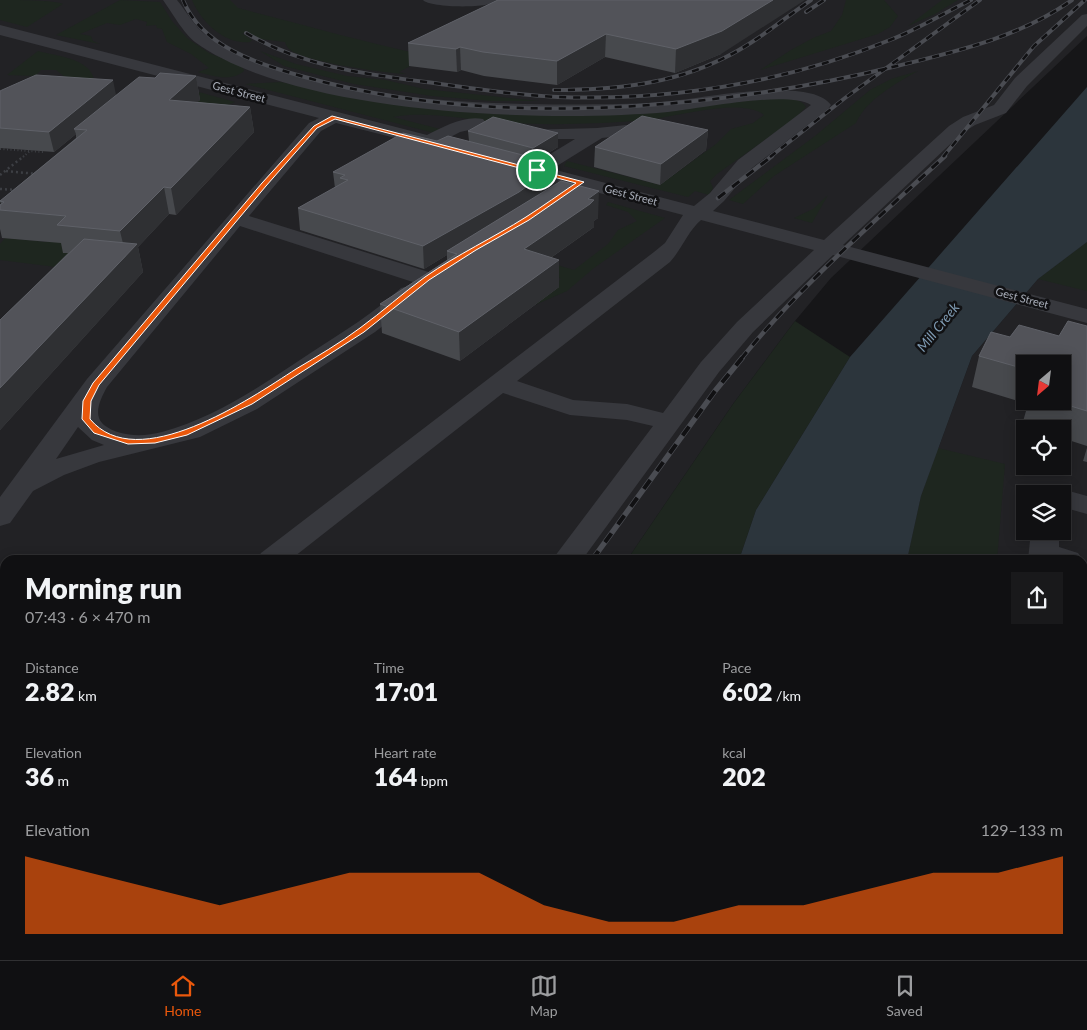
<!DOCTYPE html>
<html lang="en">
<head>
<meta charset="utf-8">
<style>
  body { margin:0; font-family:Lato,sans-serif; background:#19191b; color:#f1f3f6; height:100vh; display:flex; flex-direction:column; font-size:19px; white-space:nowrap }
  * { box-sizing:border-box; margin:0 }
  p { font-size:16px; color:#9c9d9f }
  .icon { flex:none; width:28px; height:28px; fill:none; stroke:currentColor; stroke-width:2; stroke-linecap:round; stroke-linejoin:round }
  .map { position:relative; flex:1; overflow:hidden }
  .side { position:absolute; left:0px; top:555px; width:1088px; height:405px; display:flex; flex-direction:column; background:#101012; border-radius:15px 15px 0 0; box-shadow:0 2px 12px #0003,0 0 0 1px #303032 }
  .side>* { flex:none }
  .needle { width:32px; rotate:208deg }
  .fabs { position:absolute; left:1016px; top:355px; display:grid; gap:10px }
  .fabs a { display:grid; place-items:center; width:55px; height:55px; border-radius:0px; background:#101012; box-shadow:0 2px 12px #0003,0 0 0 1px #303032; font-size:25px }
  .pin { position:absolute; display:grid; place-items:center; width:42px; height:42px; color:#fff; margin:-21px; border:2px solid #fff; border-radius:50%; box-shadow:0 1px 5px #0007 }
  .round { display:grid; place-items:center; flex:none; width:52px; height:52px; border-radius:0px; background:#19191b }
  .summary { display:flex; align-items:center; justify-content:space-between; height:85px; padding:0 25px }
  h1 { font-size:28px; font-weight:800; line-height:38px }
  .metrics { display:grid; grid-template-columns:repeat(3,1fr); gap:8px; height:85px; padding:5px 25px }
  .metrics div { display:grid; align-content:center }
  .metrics b { font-size:25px; font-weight:800 }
  .metrics small { font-size:14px; font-weight:400 }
  .metrics p { font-size:14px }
  .chart { height:140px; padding:10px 25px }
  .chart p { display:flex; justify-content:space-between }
  .chart svg { width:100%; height:90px; margin-top:5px; fill:#ea580c; opacity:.7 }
  .tabs { display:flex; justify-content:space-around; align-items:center; height:70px; border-top:1px solid #303032; background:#101012; font-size:14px; color:#9c9d9f }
  .tabs a { display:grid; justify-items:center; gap:2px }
  .tabs .selected { color:#ea580c }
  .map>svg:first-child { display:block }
  .built { fill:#222225; fill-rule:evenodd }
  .green { fill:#1e261f }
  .water { fill:#2c353c }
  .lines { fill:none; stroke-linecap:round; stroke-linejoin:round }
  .path-far1 { stroke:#3d3f44; stroke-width:2; stroke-dasharray:1 2.5; stroke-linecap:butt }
  .path { stroke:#3d3f44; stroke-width:2.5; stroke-dasharray:2 3; stroke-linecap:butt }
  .minor { fill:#37383d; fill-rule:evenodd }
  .rail-far3-casing { stroke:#4a4c52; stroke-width:4 }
  .rail-far2-casing { stroke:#4a4c52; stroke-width:4.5 }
  .rail-far1-casing { stroke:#4a4c52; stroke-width:5.5 }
  .rail-casing { stroke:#4a4c52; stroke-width:7 }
  .rail-far3 { stroke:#111113; stroke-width:2.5; stroke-dasharray:7; stroke-linecap:butt }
  .rail-far2 { stroke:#111113; stroke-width:3; stroke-dasharray:9; stroke-linecap:butt }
  .rail-far1 { stroke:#111113; stroke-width:4; stroke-dasharray:11; stroke-linecap:butt }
  .rail { stroke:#111113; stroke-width:5; stroke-dasharray:14; stroke-linecap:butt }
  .wall { fill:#47494d; fill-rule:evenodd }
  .shaded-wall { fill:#2f3033 }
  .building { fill:#525359; stroke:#5f6168 }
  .route { fill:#ea580c; stroke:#fff; fill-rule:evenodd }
  .labels { text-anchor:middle; stroke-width:5; stroke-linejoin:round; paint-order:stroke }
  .far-street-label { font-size:11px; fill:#a8adb8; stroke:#111113 }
  .water-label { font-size:14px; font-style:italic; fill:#7f9bb3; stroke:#111113 }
</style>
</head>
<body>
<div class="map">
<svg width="1087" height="960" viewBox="0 0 1087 960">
  <rect width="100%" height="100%" fill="#161618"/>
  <g class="built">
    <polygon points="0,0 1087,0 1087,36 831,278 795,321 733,404 627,560 5,560 5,955 360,955 356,960 0,960"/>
    <path d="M1087,242V960H801L803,955H1082V560H907L921,496L972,356L1038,279ZM1025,364H1062V401H1025ZM1025,429H1062V466H1025ZM1025,494H1062V531H1025Z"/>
  </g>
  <g class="green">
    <path d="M0,0C13,0 56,0 63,4L27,27L0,20Z"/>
    <path d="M120,0L160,2L172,21L187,38L209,53L242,66L244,71C231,82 213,76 198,72L209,68L191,54L167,42L162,29L157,28L156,25L146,26L147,22L136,19L120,25L107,23L80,34L91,36L93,41L100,44L56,35Z"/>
    <path d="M192,0H230L238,8C300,24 361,41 423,55L433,54L399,72L406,74C385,73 303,62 289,49C287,47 286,45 285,42L260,39L247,33H242L252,40L250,42C225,45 201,22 192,0Z"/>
    <polygon points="846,0 884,0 898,16 890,27 878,34 760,70 791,50 813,38 831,31 842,15"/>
    <polygon points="942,0 958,0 935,14 908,26"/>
    <path d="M38,51C56,56 89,58 94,79L70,81L56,70H41L35,76L7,75Z"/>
    <polygon points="260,51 296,64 347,76 386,80 424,89 539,101 491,101 432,96 354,84 284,66"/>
    <path d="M918,71C896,83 866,100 856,123L774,176L743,204L729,200L815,136L870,90L891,79Z"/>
    <path d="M280,82L430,109L464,112L735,102C750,101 798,91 806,107L794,119L717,174L710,181L713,188L709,195L695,191L688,197L564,166L567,161L660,185L716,144L731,129L753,123L764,115C742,97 675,117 648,120C598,124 545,126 496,122C463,119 426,111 393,117L440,129L434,133L245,84Z"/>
    <polygon points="195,91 235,102 164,134"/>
    <polygon points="157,140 71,254 72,269 0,260 0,244 5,238 47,242"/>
    <polygon points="828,195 812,223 794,218 813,209"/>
    <polygon points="608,202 665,218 594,268 567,291 535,305 561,279 509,251 574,270 608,244 618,230 637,221 628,212 606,205"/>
    <polygon points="1087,242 1087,291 1038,279"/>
    <polygon points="795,321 850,357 756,510 739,560 627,560 733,404"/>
    <polygon points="938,448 1005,464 997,560 907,560 921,496"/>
    <polygon points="360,955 585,955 583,960 356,960"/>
    <polygon points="803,955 954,955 953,960 801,960"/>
  </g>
  <g class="water">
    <polygon points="1087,87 1087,242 1038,279 972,356 921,496 907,560 739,560 756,510 850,357"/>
    <polygon points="585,955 803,955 801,960 583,960"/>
  </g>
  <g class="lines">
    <g class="path-far1">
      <polyline points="0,149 43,152 46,149"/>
      <polyline points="23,157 30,151"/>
    </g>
    <g class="path">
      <polyline points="6,171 37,174"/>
      <polyline points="0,175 24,156"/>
      <polyline points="0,189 17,190"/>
    </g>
    <g class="minor">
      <path d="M163,0H177C186,11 195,27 206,35C301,104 501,106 616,104C634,104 654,103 672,101C704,98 811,76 831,105L828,109L752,168L724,201L713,211L824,240L949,126L963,117L994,105L1015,78L1082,15L1087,14V26L1027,86L1006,113L975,125L961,134L843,245L1087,309V323L833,255L753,332L719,372L582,560H552L653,426L627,420L570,415L503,393L290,560H256L261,553L654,252L665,243L683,215L516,171L514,167L516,163L523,161L534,164L575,139H530L524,138L521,134L524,130L597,128L656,122L662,123L665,127L662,131L656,132L602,138L552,169L694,206L710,193L738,160L811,105C787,90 698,109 668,112C546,123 295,115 195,42C184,34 171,11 163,0ZM701,220L814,250L737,322L701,362L663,413L627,404L573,400L517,381L670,262C682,249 688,231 701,220Z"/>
      <path d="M423,0H499C493,9 429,8 423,0Z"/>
      <path d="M0,25L427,135C443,127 464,115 483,119L486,123L483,127L460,132L443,141L441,147L435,148L336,123L321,131L249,216L435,274L438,279L435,284L427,286L419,284L240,226L107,387C101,398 92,415 104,425C120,437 143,437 162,432C217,417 265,383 312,352C343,332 374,313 401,288L409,286L417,288L420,293L407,307L375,332L257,409L200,437L99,462L64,475L33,491L10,523L0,526V497L87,379L309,123L319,118L0,35ZM78,427L92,440L104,445L56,459Z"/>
      <polygon points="1062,489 1087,496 1087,514 1062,507 1062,494 1051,494"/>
      <polygon points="1031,531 1059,531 1059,547 1078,553 1083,560 1028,560"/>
      <polygon points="1087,686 1087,718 1082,719 1082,687"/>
      <polygon points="5,753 5,783 0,785 0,755"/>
      <polygon points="1082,819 1087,821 1087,853 1082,852"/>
      <polygon points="258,955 300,955 298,960 256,960"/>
    </g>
    <defs>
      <g id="rail-far3">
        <path d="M183,0C202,47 257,63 301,76C486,129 712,111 897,66C958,51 1020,37 1072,0"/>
        <polyline points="806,12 824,0"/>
        <path d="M246,33C302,66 363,74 426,82C470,88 513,95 558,97C671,101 784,83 890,40C918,29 944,13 971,0"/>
        <path d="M554,90C611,90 670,85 722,59C754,44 782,20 811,0"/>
        <polyline points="770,157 845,98 980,0"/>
        <polyline points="943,157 1034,46 1085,0"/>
      </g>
      <g id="rail-far2">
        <polyline points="718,198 772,156"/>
        <path d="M741,359C801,285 875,221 945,156"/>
      </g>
      <g id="rail-far1">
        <polyline points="592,560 715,391 742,358"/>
        <polyline points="0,606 5,602"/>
      </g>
      <polyline id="rail" points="301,960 305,955"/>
    </defs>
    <use href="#rail-far3" class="rail-far3-casing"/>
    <use href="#rail-far2" class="rail-far2-casing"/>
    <use href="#rail-far1" class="rail-far1-casing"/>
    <use href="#rail" class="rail-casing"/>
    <use href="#rail-far3" class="rail-far3"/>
    <use href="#rail-far2" class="rail-far2"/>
    <use href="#rail-far1" class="rail-far1"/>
    <use href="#rail" class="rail"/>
  </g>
  <g class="wall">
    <polygon points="498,0 721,54 675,73 605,57 557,85 484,76 461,70 457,72 409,66 408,43"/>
    <polygon points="196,76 200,100 197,102 250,107 254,132 176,215 169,214 138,247 143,272 0,430 0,320 68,253 63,253 61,243 2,238 0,229 0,205 1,204 0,201 76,138 76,134 54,152 0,148 0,91 116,95"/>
    <polygon points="708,130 706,150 660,185 594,167 595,147"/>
    <polygon points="468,131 558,133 558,147 539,159 558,182 598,218 594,221 594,227 590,230 552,257 559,287 460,361 382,333 380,304 447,260 447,255 424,269 300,230 298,208 335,188 333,172 437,141 469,141"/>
    <path d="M1087,326V446L1062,438V429H1032L1022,425L1028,404L972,387L979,356L1010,337L1059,336ZM1025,364H1062V401H1025Z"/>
    <polygon points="1087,448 1087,462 1083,461"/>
    <polygon points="978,955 1082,955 1087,960 989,960"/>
  </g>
  <g class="shaded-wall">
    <polygon points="773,0 805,0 721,54 675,73 676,49"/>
    <polygon points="606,34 605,57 557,85 557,61"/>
    <polygon points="460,47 461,70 457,72 456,49"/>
    <polygon points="196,76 200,100 173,125 169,100"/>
    <polygon points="113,80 117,100 74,129 76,134 54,152 49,132"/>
    <polygon points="250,107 254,132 176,215 171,188"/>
    <polygon points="708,130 706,150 660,185 661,164"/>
    <polygon points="558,133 558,147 533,162 533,148"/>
    <polygon points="558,164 558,184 447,251 447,255 424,269 423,246"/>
    <polygon points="164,187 169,214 138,247 143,272 0,430 0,388 126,256 120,231"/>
    <polygon points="599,191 598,218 594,221 594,227 525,276 524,249"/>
    <polygon points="559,260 559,287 460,361 459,332"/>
  </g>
  <g class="building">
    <polygon points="498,0 773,0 722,31 676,49 606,34 557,61 483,52 460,47 456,49 408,43"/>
    <polygon points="160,73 196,76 169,100 250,107 171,188 164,187 120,231 57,225 66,216 0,210 0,205 4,202 0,201 87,130 74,129 139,77 155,78"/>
    <polygon points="36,75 113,80 49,132 0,128 0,91 2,90"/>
    <polygon points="642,116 708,130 661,164 595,147"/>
    <polygon points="493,117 558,133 533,148 468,131"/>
    <polygon points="403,133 437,141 448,136 558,164 519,192 423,246 298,208 348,180 340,178 345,175 333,172"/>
    <polygon points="561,181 599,191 588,199 594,200 590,204 524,249 559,260 459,332 380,304 457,254 447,251"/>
    <polygon points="84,239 137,244 0,388 0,320"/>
    <polygon points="1068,321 1087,326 1087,411 1054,401 1062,401 1062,364 1025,364 1025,369 979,356 991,332 1010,337 1019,325 1059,336"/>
    <polygon points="1082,899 1087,901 1087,960 1034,960 1036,955 1082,955"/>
  </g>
  <path class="route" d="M332,116L584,182L529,220L476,250L429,280L364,332L252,404L187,435L155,443L128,444L94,433L82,419L83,401L93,383L262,183L314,126ZM335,119L576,183C560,194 543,206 526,217C493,238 458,254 425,277C403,293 382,312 360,328C340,343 318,356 296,369C250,399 137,476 90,419L91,401L99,385L266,186L317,128Z"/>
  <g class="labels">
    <g class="far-street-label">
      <text transform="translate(239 92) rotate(15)" y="4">Gest Street</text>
      <text transform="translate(631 195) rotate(15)" y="4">Gest Street</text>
      <text transform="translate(1022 298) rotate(15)" y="4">Gest Street</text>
    </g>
    <g class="water-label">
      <text transform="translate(938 327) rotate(-51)" y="5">Mill Creek</text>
    </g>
  </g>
</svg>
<div class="fabs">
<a><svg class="needle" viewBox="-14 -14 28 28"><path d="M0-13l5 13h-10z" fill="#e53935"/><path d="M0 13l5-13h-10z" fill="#9c9d9f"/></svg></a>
<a><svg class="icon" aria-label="locate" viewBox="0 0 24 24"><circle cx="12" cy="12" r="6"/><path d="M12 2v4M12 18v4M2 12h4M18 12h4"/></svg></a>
<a><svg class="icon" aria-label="layers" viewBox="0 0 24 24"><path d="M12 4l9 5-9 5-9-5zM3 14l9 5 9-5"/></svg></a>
</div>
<div class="pin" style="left:537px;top:170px;background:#1e9e55"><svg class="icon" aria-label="arrive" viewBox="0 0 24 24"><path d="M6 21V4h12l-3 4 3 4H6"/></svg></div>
<section class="side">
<div class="summary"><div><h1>Morning run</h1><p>07:43 · 6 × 470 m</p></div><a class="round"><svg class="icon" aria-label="share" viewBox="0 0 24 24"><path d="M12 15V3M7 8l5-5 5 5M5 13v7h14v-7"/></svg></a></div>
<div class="metrics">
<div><p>Distance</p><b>2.82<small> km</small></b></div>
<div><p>Time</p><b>17:01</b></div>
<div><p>Pace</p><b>6:02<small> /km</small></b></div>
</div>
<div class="metrics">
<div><p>Elevation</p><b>36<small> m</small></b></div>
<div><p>Heart rate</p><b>164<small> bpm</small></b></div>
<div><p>kcal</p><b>202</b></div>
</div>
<div class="chart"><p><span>Elevation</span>129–133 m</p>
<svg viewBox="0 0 160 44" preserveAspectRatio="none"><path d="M0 44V6L10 14L20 22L30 30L40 22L50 14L60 14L70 14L80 30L90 38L100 38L110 30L120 30L130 22L140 14L150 14L160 6V44z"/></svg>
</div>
</section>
</div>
<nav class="tabs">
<a class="selected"><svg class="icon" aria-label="home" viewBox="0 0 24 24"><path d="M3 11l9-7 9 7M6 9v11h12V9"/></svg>Home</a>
<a><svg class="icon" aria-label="map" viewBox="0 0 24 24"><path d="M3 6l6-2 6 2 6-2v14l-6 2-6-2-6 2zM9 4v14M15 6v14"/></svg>Map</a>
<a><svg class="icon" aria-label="saved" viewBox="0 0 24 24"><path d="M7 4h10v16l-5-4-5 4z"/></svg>Saved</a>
</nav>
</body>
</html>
